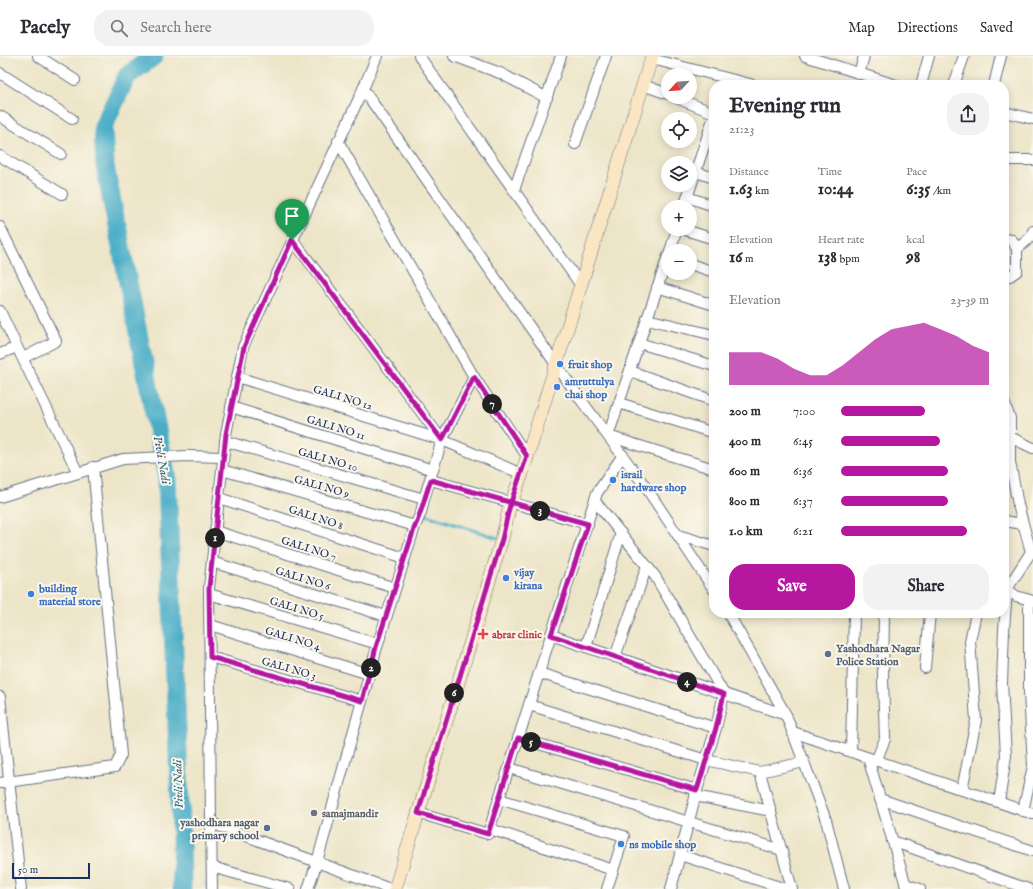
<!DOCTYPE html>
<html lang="en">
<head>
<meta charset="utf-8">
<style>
  body { margin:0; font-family:"IM FELL English",serif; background:#f2f2f3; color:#2b2b33; height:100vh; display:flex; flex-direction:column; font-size:15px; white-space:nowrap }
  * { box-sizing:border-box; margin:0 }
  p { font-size:13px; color:#7c7c81 }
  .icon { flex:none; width:22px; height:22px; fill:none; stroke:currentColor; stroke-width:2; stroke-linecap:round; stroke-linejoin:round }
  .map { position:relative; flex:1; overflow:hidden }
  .drawer { position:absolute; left:709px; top:24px; width:300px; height:538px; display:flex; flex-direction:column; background:#fff; border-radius:16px; box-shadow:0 2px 10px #0003 }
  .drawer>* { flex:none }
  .needle { width:26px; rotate:244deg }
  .buttons { position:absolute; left:661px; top:12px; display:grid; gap:8px }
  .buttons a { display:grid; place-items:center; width:36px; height:36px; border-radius:50%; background:#fff; box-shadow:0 2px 10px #0003; font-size:20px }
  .scale { position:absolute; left:12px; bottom:10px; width:78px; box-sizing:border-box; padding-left:4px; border:2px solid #1b2f5e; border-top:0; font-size:11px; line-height:14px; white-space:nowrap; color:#1b2f5e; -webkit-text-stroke:3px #fbf7ec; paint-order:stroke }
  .pin { position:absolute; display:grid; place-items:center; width:34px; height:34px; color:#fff; margin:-41px -17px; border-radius:50% 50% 50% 0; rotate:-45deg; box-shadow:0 0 4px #0007 }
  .pin .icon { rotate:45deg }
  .km { position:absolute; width:20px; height:20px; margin:-10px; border-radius:50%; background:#222; color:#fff; font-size:11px; line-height:20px; text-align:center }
  .round { display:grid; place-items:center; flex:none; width:42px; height:42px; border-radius:16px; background:#f2f2f3 }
  .overview { display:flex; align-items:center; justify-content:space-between; height:68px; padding:0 20px }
  h1 { font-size:22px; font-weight:800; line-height:30px }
  .stats { display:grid; grid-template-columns:repeat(3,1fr); gap:6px; height:68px; padding:4px 20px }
  .stats div { display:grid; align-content:center }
  .stats b { font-size:17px; font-weight:800 }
  .stats small { font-size:11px; font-weight:400 }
  .stats p { font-size:11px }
  .chart { height:112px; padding:8px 20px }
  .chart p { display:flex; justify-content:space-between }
  .chart svg { width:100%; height:72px; margin-top:4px; fill:#b5179e; opacity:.7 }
  .cta { display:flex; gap:8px; margin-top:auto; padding:8px 20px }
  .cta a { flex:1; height:46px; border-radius:16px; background:#b5179e; color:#fff; font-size:16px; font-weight:800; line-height:46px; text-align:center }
  .cta a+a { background:#f2f2f3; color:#2b2b33 }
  ul { padding:0 20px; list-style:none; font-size:13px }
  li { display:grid; grid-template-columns:64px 48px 1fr; align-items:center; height:30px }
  li i { height:10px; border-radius:5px; background:#b5179e }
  header { display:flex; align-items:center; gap:24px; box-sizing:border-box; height:56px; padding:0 20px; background:#fff; border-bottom:1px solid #e1e1e2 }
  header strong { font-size:19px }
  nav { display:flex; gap:22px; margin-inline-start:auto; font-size:14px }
  .search { width:280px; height:36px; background:#f2f2f3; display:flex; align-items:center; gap:10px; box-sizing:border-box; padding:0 14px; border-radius:16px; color:#7c7c81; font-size:15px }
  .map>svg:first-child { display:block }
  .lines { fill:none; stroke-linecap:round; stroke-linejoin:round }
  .stream { stroke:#48adc7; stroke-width:3 }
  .river { stroke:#48adc7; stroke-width:19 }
  .street-casing { stroke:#646f83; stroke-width:12 }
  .secondary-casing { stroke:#646f83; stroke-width:14 }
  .street { stroke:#fff; stroke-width:10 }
  .secondary { stroke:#fbe6c4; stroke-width:13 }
  .route-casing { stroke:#fff; stroke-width:8 }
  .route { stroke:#b5179e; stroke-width:5 }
  .shop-dot { fill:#3f7fe0; stroke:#fbf7ec; stroke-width:1.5 }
  .health-dot { fill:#e0444e; stroke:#fbf7ec; stroke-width:1.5 }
  .service-dot { fill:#5c6f8a; stroke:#fbf7ec; stroke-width:1.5 }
  .worship-dot { fill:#6b7280; stroke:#fbf7ec; stroke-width:1.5 }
  .labels { text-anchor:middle; stroke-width:4; stroke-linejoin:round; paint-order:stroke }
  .shop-label { font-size:11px; font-weight:bold; fill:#366cbe; stroke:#fbf7ec; text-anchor:start }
  .street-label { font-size:11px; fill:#1b2f5e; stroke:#fbf7ec }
  .health-label { font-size:11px; font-weight:bold; fill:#be3a42; stroke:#fbf7ec; text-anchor:start }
  .service-label { font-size:11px; font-weight:bold; fill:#4e5e75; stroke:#fbf7ec; text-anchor:start }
  .worship-label { font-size:11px; font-weight:bold; fill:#5b616d; stroke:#fbf7ec; text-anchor:start }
  .water-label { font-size:12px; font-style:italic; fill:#2b5b83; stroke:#fbf7ec }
</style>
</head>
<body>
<header>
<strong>Pacely</strong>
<div class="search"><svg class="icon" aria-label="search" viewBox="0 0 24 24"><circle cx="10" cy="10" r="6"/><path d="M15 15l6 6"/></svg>Search here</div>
<nav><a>Map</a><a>Directions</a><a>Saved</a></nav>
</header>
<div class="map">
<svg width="1033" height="833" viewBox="0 0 1033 833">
  <rect width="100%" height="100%" fill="#fbf7ec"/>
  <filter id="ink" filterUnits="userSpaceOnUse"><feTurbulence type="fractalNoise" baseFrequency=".025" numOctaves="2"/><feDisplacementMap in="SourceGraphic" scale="8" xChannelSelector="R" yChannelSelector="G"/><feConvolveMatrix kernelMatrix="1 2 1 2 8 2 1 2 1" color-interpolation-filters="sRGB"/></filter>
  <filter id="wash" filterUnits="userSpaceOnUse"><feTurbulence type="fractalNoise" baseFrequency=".012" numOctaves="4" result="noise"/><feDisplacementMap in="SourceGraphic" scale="16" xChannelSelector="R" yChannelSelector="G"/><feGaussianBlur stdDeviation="0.9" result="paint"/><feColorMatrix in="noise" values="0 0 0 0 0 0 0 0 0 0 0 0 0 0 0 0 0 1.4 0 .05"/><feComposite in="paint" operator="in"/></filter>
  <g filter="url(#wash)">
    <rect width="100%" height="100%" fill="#ede5c8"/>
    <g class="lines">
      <polyline class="stream" points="423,458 498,482"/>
      <polyline class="river" points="154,0 127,20 103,71 105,110 167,423 181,772 182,833"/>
    </g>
  </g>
  <g filter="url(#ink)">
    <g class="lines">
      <defs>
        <g id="street">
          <polyline points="38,0 75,24"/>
          <polyline points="377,0 360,40 243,291 226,378 209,532 211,767 390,833"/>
          <polyline points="419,0 580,228"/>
          <polyline points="454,0 500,17 547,42"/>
          <polyline points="805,0 896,29"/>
          <polyline points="652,3 754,29"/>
          <polyline points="0,17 72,63"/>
          <polyline points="859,18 864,0"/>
          <polyline points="643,29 668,38"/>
          <polyline points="921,29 929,0"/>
          <polyline points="954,29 964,0"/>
          <polyline points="994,29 1001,0"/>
          <polyline points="363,33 581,344 645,430 714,534"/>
          <polyline points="674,41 714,57"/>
          <polyline points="1004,56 1033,63"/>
          <polyline points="0,60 61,98"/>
          <polyline points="338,85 474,321"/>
          <polyline points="575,88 606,0"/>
          <polyline points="0,100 62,138"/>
          <polyline points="1004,104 1033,104"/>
          <polyline points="696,116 714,122"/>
          <polyline points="514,134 561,0"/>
          <polyline points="687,141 714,150"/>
          <polyline points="684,151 714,60"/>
          <polyline points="0,171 56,285 23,302"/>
          <polyline points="682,173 714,183"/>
          <polyline points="1004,183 1012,184 1017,193 1017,215 1010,220 1004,220"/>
          <polyline points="293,184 442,384"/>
          <polyline points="1017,193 1031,181 1033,175"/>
          <polyline points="670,195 677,173"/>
          <polyline points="668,200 608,380 714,413"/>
          <polyline points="690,208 714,216"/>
          <polyline points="657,231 714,249"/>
          <polyline points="0,255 17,291"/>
          <polyline points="647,263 714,279"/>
          <polyline points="639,287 714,310"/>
          <polyline points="0,298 17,291 78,417 0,441"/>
          <polyline points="630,315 714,345"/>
          <polyline points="237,321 442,384 522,418"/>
          <polyline points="619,347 714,377"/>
          <polyline points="231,351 433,414"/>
          <polyline points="1004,381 1010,381 1033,392"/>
          <polyline points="225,385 424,443"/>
          <polyline points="222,414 415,470"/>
          <polyline points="78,417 123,403 187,400 223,401"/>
          <polyline points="431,424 588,468"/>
          <polyline points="219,442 405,502"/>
          <polyline points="595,445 655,520 724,638 716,672 697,734 671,833"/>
          <polyline points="1004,465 1023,468"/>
          <polyline points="215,475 395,532"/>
          <polyline points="678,479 714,490"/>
          <polyline points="212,506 386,560"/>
          <polyline points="1004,531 1016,540 1033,545"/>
          <polyline points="209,538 378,588"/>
          <polyline points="728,557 786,659 826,764 844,833"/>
          <polyline points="210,569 369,618"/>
          <polyline points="551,579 786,659"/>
          <polyline points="586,591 621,477"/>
          <polyline points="210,601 362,645"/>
          <polyline points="615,601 647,510"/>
          <polyline points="925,612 930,557"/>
          <polyline points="539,617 716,672"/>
          <polyline points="0,641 21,833"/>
          <polyline points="529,649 706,704 760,716"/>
          <polyline points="793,676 1033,758"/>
          <polyline points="518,682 697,734"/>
          <polyline points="851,696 854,557"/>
          <polyline points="868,702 907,833"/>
          <polyline points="876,705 885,683 883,624 884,557"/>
          <polyline points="509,712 782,794"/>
          <polyline points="0,727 115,711 121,699 93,411"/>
          <polyline points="962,734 976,664 970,585 976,557"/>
          <polyline points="695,740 771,755"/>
          <polyline points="499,743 624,780 607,833"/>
          <polyline points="880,743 1033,795"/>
          <polyline points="999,746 1006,700 1002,627 1004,574 1007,533 1031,496 1018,449 1010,406 1010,362 1004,346"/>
          <polyline points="1023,755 1033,710 1029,636 1029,544"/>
          <polyline points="418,757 488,778 551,579 597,437 623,399"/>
          <polyline points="211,767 212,833"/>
          <polyline points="490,773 613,814"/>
          <polyline points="892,785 1028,833"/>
          <polyline points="680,799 786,833"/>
          <polyline points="212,811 290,833"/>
          <polyline points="905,828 920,833"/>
          <polyline points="308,833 317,806 377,591 415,470 421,457 424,443 442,384 474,321 527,400"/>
          <polyline points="792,833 760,716 804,706"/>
        </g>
        <polyline id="secondary" points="395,833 502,483 510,449 522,418 652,0"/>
      </defs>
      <use href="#street" class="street-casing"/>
      <use href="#secondary" class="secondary-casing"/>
      <use href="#street" class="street"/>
      <use href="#secondary" class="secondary"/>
    </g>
  </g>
  <g class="lines" filter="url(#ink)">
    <defs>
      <path id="route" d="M292,184L244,291L226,378L209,532L210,601L362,645L376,591L415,470C422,455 425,439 431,424L588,468L551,579L724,638L716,672L697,734L518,682L488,778L418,757L502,483L510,449L511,446L527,400L474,321L442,384L292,184"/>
    </defs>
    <use href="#route" class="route-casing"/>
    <use href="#route" class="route"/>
  </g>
  <g class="shop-dot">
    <circle cx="560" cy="308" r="4"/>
    <circle cx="557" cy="331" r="4"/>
    <circle cx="613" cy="424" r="4"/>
    <circle cx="506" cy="522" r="4"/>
    <circle cx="31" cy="538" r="4"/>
    <circle cx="621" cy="788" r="4"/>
  </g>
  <path class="health-dot" d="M481 572h4v4h4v4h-4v4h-4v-4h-4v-4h4z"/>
  <g class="service-dot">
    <circle cx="828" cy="598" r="4"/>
    <circle cx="267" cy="772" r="4"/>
  </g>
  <circle class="worship-dot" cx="314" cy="757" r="4"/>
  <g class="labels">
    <g class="shop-label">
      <text x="568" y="312">fruit shop</text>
      <text x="565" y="329">amruttulya<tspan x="565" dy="13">chai shop</tspan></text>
      <text x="621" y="422">israil<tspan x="621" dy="13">hardware shop</tspan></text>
      <text x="514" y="520">vijay<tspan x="514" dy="13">kirana</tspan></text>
      <text x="39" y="536">building<tspan x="39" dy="13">material store</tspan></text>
      <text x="629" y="792">ns mobile shop</text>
    </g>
    <g class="street-label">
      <text transform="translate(343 341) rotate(17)" y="4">GALI NO 12</text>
      <text transform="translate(336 371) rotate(17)" y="4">GALI NO 11</text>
      <text transform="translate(328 403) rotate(16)" y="4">GALI NO 10</text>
      <text transform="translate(322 430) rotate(16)" y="4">GALI NO 9</text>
      <text transform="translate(316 461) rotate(18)" y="4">GALI NO 8</text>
      <text transform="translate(309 492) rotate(18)" y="4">GALI NO 7</text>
      <text transform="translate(303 522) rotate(17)" y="4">GALI NO 6</text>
      <text transform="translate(297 552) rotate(17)" y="4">GALI NO 5</text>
      <text transform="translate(293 582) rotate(17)" y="4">GALI NO 4</text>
      <text transform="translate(289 612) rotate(16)" y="4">GALI NO 3</text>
    </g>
    <g class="health-label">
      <text x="492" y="582">abrar clinic</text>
    </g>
    <g class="service-label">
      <text x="836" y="596">Yashodhara Nagar<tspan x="836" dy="13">Police Station</tspan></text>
      <text x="259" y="770" text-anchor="end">yashodhara nagar<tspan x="259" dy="13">primary school</tspan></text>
    </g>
    <g class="worship-label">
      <text x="322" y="761">samajmandir</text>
    </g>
    <g class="water-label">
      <text transform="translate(162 404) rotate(80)" y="4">Pivli Nadi</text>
      <text transform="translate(178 728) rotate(-92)" y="4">Pivli Nadi</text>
    </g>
  </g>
</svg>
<div class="buttons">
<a><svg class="needle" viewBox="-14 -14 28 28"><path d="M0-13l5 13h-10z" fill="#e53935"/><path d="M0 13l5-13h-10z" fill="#7c7c81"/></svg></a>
<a><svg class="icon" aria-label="locate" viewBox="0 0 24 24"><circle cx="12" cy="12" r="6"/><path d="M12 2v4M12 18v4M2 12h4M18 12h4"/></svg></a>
<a><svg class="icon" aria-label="layers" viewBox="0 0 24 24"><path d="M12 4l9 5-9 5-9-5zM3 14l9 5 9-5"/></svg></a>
<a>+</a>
<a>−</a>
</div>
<div class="scale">50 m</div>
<div class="pin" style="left:292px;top:184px;background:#1e9e55"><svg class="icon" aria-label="arrive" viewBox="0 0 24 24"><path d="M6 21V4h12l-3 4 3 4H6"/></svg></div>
<b class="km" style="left:215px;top:482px">1</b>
<b class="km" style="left:371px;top:612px">2</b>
<b class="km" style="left:540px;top:455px">3</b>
<b class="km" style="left:687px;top:626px">4</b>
<b class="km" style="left:531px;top:686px">5</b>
<b class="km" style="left:454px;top:637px">6</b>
<b class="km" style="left:492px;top:348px">7</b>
<section class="drawer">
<div class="overview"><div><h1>Evening run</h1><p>21:23</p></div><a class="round"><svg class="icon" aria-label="share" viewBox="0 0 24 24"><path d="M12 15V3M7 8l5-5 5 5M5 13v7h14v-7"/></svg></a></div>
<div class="stats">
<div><p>Distance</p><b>1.63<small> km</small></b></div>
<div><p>Time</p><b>10:44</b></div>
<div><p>Pace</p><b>6:35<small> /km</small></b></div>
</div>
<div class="stats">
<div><p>Elevation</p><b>16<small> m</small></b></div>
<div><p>Heart rate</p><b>138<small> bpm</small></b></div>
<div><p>kcal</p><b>98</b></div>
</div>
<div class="chart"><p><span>Elevation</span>23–39 m</p>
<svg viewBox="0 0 160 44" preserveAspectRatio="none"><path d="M0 44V24L10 24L20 24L30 28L40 34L50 38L60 38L70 32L80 24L90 16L100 10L110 8L120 6L130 10L140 14L150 20L160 24V44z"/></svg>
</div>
<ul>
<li><b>200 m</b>7:00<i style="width:57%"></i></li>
<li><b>400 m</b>6:45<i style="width:67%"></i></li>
<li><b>600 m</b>6:36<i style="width:72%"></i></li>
<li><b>800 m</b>6:37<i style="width:72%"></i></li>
<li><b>1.0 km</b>6:21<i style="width:85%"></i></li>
</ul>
<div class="cta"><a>Save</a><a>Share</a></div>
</section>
</div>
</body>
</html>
